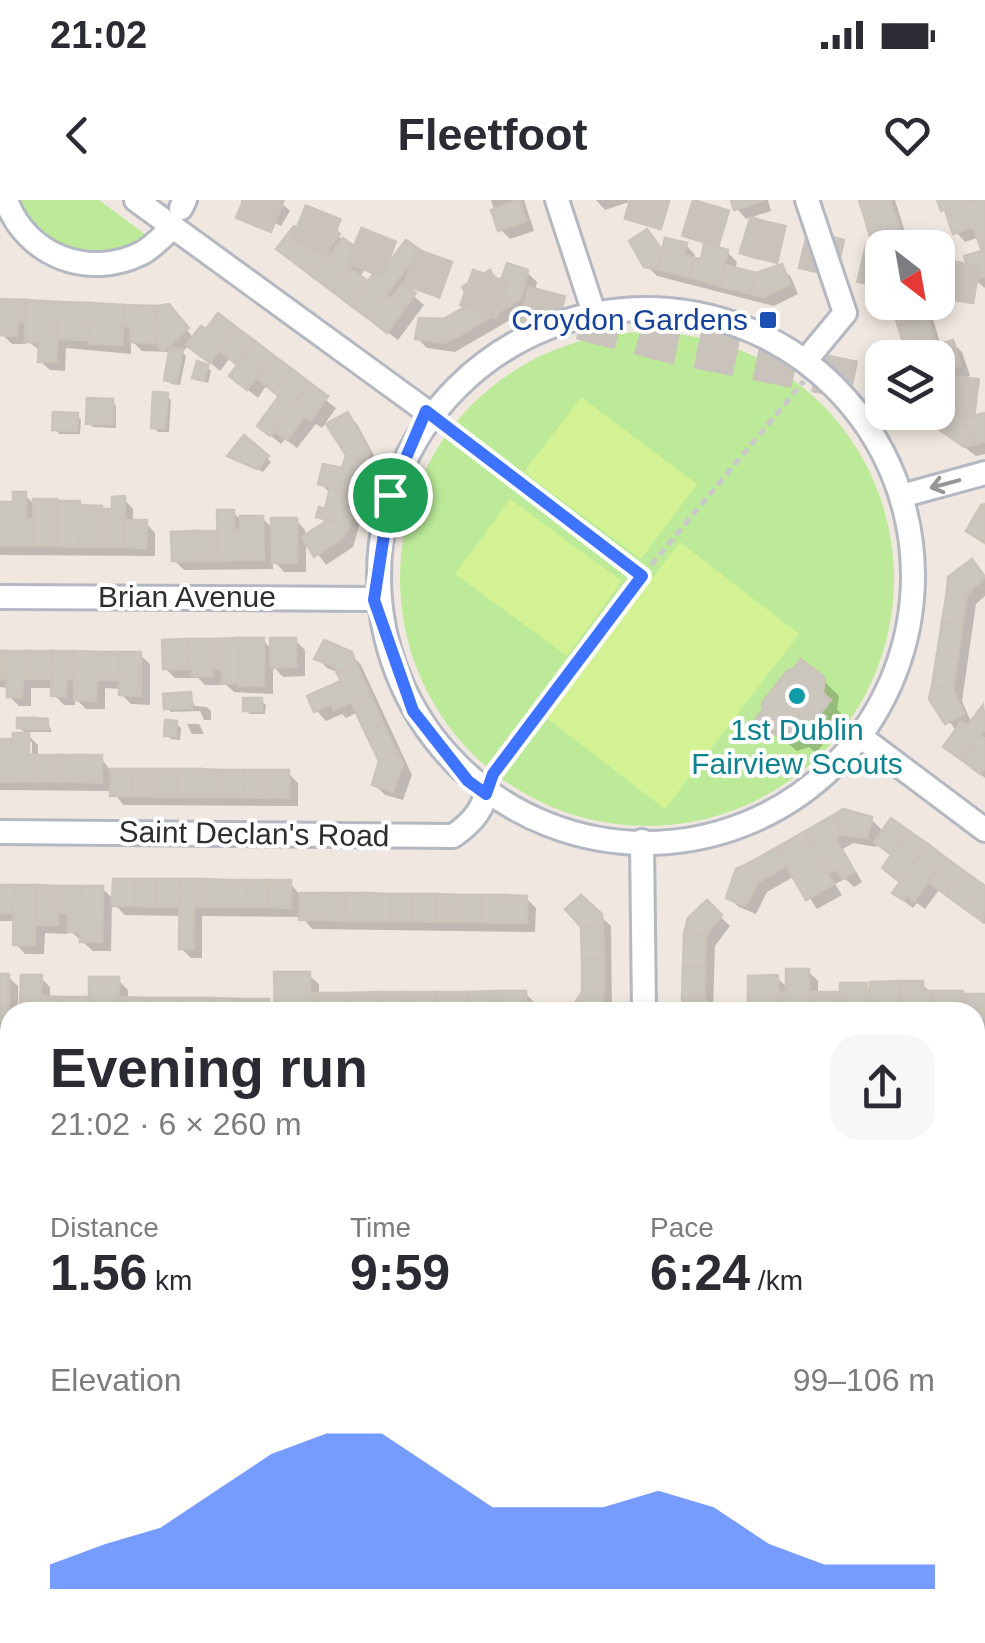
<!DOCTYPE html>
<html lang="en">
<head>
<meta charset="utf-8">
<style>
  body { margin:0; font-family:Arial,sans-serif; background:#f7f7f7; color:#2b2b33; height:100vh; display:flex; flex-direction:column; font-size:38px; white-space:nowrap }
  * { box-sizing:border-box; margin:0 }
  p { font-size:32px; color:#7c7c81 }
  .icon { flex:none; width:55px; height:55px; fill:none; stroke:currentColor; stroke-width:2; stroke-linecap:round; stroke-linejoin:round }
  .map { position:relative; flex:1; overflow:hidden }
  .drawer { position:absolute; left:0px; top:802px; width:985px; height:642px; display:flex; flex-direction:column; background:#fff; border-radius:30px 30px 0 0; box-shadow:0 5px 15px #0003 }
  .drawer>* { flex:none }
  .needle { width:65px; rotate:149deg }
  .buttons { position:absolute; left:865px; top:30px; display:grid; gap:20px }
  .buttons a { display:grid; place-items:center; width:90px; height:90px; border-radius:20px; background:#fff; box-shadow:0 5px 15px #0003; font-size:50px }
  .pin { position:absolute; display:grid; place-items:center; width:85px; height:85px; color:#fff; margin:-42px; border:5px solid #fff; border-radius:50%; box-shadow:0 2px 10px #0007 }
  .round { display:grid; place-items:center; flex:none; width:105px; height:105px; border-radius:30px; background:#f7f7f7 }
  .head { display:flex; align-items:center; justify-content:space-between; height:170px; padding:0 50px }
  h1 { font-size:55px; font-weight:700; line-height:75px }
  .figures { display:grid; grid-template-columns:repeat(3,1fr); gap:15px; height:170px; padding:10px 50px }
  .figures div { display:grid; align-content:center }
  .figures b { font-size:50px; font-weight:700 }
  .figures small { font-size:28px; font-weight:400 }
  .figures p { font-size:28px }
  .chart { height:280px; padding:20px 50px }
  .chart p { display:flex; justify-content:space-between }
  .chart svg { width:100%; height:180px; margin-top:10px; fill:#3e73ff; opacity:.7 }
  .status { display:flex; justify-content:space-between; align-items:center; height:70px; padding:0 50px; background:#fff; direction:ltr }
  .status svg { height:28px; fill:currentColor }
  header { display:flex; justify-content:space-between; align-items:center; height:130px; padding:0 50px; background:#fff; font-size:45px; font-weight:700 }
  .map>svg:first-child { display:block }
  .green { fill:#bcea99 }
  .pitch { fill:#d2f294 }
  .shadow { fill:#0003; fill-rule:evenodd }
  .building { fill:#cbc6be; stroke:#ccc3b9; stroke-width:2.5 }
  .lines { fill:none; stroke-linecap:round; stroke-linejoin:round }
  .motorway-tunnel { stroke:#c9c3bc; stroke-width:40; stroke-dasharray:40 20; stroke-linecap:butt }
  .service-casing { stroke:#b4b8c2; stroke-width:16 }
  .minor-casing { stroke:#b4b8c2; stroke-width:28 }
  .secondary-casing { stroke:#b4b8c2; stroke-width:38 }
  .path { stroke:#c9c9c9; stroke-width:5; stroke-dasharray:8 5; stroke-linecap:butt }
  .service { stroke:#fff; stroke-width:11 }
  .minor { stroke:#fff; stroke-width:22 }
  .secondary { stroke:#fff; stroke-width:32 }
  .oneway { stroke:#969696 }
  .route-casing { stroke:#fff; stroke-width:20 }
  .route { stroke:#3e73ff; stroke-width:12 }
  .transit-dot { fill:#1a4fb4; stroke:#fff; stroke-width:4 }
  .culture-dot { fill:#0f9aa8; stroke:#fff; stroke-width:4 }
  .labels { text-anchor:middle; stroke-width:8; stroke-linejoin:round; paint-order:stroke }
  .transit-label { font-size:30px; fill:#164399; stroke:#fff; text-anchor:end }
  .street-label { font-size:30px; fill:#2e2e2e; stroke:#fff }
  .culture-label { font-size:30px; fill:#0d838f; stroke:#fff }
</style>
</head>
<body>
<div class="status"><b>21:02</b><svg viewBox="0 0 49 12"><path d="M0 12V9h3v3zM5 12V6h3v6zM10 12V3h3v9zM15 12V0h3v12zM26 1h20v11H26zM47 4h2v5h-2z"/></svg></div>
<header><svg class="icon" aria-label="back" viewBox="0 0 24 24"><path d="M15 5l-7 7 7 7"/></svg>Fleetfoot<svg class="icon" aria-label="heart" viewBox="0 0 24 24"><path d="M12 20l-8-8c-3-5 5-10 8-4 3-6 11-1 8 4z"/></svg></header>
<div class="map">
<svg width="985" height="1443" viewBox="0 0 985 1443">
  <rect width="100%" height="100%" fill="#f0e8e0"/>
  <g class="green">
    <path d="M18,0H99L146,35C106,72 36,49 18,0Z"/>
    <circle cx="647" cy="379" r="247"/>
    <polygon points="0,1386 10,1386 10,1435 70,1435 74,1443 0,1443"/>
  </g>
  <g class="pitch">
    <polygon points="581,197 697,284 641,359 524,272"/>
    <polygon points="510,299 622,381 567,456 455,374"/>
    <polygon points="680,342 799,434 665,609 545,517"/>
  </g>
  <g class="shadow">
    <polygon points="245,0 278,0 290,11 281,26 257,14"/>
    <polygon points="491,0 524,0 534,31 510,39 500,29"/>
    <polygon points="596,0 628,0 629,2 605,10"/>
    <polygon points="734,0 768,0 771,11 746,19 737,9"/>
    <polygon points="861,0 895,0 910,48 882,48 882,67"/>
    <polygon points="940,0 985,0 985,88 974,79 985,52 980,37 965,42 956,32"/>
    <polygon points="295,29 313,43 338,36 369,63 359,78 368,85 388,67 407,43 428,62 407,90 424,105 398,140 290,59"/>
    <polygon points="647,32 664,52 686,45 695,55 694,60 703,62 727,52 737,62 735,70 756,76 781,67 791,77 798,94 774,106 657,76 646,65"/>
    <polygon points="527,72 537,82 531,108 522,113 455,152 427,148 417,138 475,104 490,73 502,86"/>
    <polygon points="0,102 168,107 195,140 207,133 219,117 336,208 322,228 316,224 297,248 285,239 281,244 270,235 281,198 266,186 258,198 242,185 239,166 230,158 220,171 190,145 182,152 186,156 180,185 171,184 167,180 171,156 167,152 142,151 131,140 131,154 66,148 65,171 50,170 40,161 41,151 26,140 26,144 12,144 0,132"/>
    <polygon points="894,102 928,102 941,146 952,143 962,152 970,176 938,185 938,158 911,158"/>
    <polygon points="207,167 211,171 208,183 195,177"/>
    <polygon points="167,196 171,200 169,232 158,232 153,227"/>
    <polygon points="112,201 116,206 116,228 93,227 89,223"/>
    <polygon points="77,215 81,220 80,234 59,234 55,229"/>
    <polygon points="347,215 357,224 378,263 353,347 326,365 306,338 306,372 284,372 273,360 273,369 184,370 174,360 174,334 220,334 233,312 243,322 262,318 274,330 296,320 305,330 306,337 327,324 319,316 327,312 331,294 321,284 344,271 348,255"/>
    <polygon points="985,215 985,254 976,256 937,226"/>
    <polygon points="245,239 271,262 263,272 230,256"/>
    <polygon points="25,295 36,306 79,304 83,308 114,312 124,299 133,309 133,322 146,323 155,333 155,356 0,355 0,305 15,305"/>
    <polygon points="972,363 985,377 985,396 976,404 962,501 972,524 985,510 985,578 946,547 957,532 932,498"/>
    <polygon points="263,440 273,451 295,440 305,450 305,476 283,477 273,466 273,494 234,492 222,481 222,485 205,485 198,478 175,478 165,468"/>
    <polygon points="0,453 140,455 150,464 150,505 131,504 121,494 121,489 105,488 105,509 86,509 75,498 75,505 64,505 54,495 54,488 31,488 31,506 19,506 9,496 10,488 0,487"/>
    <polygon points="351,454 361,465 412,575 403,600 385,595 375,585 381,560 358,512 346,518 342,514 326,521 317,511 310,498 344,482 340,473 327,468 317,458"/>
    <polygon points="823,480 839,496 837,509 844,517 816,553 809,547 797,551 759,519"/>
    <polygon points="190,495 195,506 207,507 211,511 211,520 204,520 200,511 171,512 166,508"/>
    <polygon points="261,501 266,505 265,514 250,514 245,510"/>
    <path d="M47,521L52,532H25L38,545V557L101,558L111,571L288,573L298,583V606L123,605L113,591L0,590V542H16L27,535L19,527ZM27,542H32V567H27Z"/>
    <polygon points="176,523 181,528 180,540 171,539 166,535"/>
    <polygon points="187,524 199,524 204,534 192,534"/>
    <polygon points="843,612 871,619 884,632 892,621 985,689 985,724 939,690 925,709 917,703 913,708 905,702 895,692 902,683 895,678 894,657 878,642 876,647 853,643 843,649 862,682 854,687 845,679 835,684 842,695 817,709 795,676 767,692 756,714 739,707 729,698 738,671"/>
    <polygon points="115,681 290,683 300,695 526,698 536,708 535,732 312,729 302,717 202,716 202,758 191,758 181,748 182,716 125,715 112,702 111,751 93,751 67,728 67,734 45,733 44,754 25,754 16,744 16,721 0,721 0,688 102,688 115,701"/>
    <polygon points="581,698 611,726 612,812 572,812 585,792"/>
    <polygon points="706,703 730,726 715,746 713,812 686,812"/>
    <polygon points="808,771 818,781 818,795 842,794 866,786 873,793 922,784 932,794 985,796 985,829 975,829 975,812 750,812 750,778 777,778 789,789"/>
    <polygon points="309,775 319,784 319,795 525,793 535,803 535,812 26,812 23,809 40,777 50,787 50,799 92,799 118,780 128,790 128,800 268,801 277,810"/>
    <polygon points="0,776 8,777 18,786 18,812 10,812 10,830 0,830"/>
    <polygon points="975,1011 985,1011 985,1133 975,1132"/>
    <rect x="975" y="1140" width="10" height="70"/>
    <rect x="167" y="1435" width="100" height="8"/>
    <rect x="338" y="1435" width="103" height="8"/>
  </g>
  <g class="building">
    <polygon points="242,0 281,0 271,18 244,5"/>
    <polygon points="519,0 526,21 498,31 491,10"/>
    <polygon points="731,0 763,0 763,1 734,10"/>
    <polygon points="859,0 890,0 893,10 865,19"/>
    <polygon points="937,0 975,0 941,11"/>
    <polygon points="975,0 985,0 985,23 953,34 945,10"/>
    <polygon points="893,10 900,31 871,40 865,19"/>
    <polygon points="326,23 340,34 327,50 331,54 313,77 295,63"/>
    <polygon points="985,23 985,50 982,51 973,27"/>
    <polygon points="294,26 313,39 295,63 276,49"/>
    <polygon points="647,29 662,50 657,69 644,67 629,41"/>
    <polygon points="900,31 905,48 882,48 882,60 878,62 871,40"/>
    <polygon points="343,38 361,52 332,91 313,77"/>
    <polygon points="665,38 687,43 684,55 694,58 689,77 657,69"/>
    <polygon points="406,40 420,50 368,118 350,105 383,61 388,64"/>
    <polygon points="704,44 728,50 720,86 689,77 694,58 701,59"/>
    <polygon points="985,50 985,76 972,80 964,56"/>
    <polygon points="507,63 528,70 521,98 511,105 499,86"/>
    <polygon points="782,64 790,84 763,97 751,94 756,73"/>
    <polygon points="725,65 756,73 751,94 720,86"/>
    <polygon points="349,68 368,81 350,105 332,91"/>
    <polygon points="490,70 511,105 483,121 462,87"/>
    <polygon points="403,83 416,93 387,133 368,118 386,95 391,99"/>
    <polygon points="0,99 26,100 25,122 18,122 17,136 0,135"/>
    <polygon points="26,100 59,102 56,162 38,162 39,142 25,142"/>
    <polygon points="59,102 91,103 89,140 57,139"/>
    <polygon points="899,102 922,102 927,117 898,126 892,105"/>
    <polygon points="91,103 124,105 122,145 89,144"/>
    <polygon points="472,103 483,121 455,138 444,119"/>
    <polygon points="169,104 189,128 163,151 155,143 156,106"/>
    <polygon points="124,105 156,106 155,143 130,142 130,127 122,126"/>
    <polygon points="218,113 236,127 210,163 186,145 201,126 206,129"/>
    <polygon points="927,117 934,139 905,148 898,126"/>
    <polygon points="419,118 444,119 455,138 444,143 415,139"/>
    <polygon points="236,127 255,141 237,165 219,150"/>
    <polygon points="934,139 936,145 953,140 961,166 938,173 938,158 908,158 905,148"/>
    <polygon points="255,141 273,155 247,190 229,176"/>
    <polygon points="170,147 183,149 176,183 164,180"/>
    <polygon points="273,155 292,169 274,192 256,178"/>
    <polygon points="197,161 208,165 204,181 192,178"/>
    <polygon points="292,169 310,183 270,236 257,226 279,196 274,192"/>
    <polygon points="310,183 328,196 311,220 305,216 287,240 274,231"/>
    <polygon points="153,192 168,193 165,229 151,228"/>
    <polygon points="87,198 113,199 113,224 86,224"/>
    <polygon points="949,206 964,218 974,245 964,247 934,226"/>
    <polygon points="53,212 78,213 77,231 52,230"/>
    <polygon points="348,212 369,252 367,261 346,255 326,224"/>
    <polygon points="985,213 985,242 974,245 964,218"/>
    <polygon points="244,235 269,256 257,269 227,256"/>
    <polygon points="346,255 367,261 358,295 318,284 323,264 342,268"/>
    <polygon points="330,288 358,295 349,326 316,317 319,307 325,309"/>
    <polygon points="13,292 26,292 26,319 33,319 34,346 13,346"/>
    <polygon points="125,296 124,347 102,347 102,309 112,309 112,297"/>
    <polygon points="33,299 57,299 57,346 34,346"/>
    <polygon points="57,301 80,301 79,347 57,346"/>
    <rect x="0" y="302" width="13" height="44"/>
    <polygon points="985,304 985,343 966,331 981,305"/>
    <polygon points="80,305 102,306 102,347 79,347"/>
    <polygon points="217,310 234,310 234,331 240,330 241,360 218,361"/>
    <polygon points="240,316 263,316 264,360 241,360"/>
    <polygon points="271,318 297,318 297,363 272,363"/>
    <polygon points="124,320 147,320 146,348 124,347"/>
    <polygon points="328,320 349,326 344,337 314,357 302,337"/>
    <polygon points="194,331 195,361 172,361 171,332"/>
    <polygon points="194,331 217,331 218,361 195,361"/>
    <polygon points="972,359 985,377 967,394 947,391 948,377"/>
    <polygon points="947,391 967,394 962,425 942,422"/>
    <polygon points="942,422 962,425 958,458 937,454"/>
    <polygon points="238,438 264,438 264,486 239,486"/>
    <polygon points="238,438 239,483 222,484 222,469 213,469 213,439"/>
    <polygon points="270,438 296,438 296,467 271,468"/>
    <polygon points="187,439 213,439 213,476 192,476 192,469 188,469"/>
    <polygon points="187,439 188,469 163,469 162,440"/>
    <polygon points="324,440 352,452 356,464 337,473 334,466 314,459"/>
    <rect x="0" y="451" width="7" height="28"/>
    <polygon points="7,451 30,451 30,479 23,479 22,497 7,497"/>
    <rect x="30" y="451" width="22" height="28"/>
    <polygon points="52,451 74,451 74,479 66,479 66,496 51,496"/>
    <polygon points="74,451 97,452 96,501 74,500"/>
    <polygon points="97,452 119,452 119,480 96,480"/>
    <polygon points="119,452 141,452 141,496 119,495"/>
    <polygon points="937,454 958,458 953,489 932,486"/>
    <polygon points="801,459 825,478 823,493 831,500 800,539 791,533 780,538 756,519 763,509 762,503 788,470 793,469"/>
    <polygon points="356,464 370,494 334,510 332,504 314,512 307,496 341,481 337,473"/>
    <polygon points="932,486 953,489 964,514 945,524 929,499"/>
    <polygon points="191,492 192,508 164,509 163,494"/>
    <polygon points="370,494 383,523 365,532 351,502"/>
    <rect x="243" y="498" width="19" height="13"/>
    <polygon points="983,505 985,529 962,560 943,547 961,522 967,526"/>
    <polygon points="17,518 33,518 32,529 17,528"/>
    <polygon points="33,518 48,519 48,529 32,529"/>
    <polygon points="165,520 177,521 176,536 164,536"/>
    <polygon points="383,523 397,552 379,561 365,532"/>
    <polygon points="13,533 29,533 29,554 35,555 35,582 13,582"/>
    <polygon points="980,536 985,539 985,568 980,574 962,560"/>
    <rect x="0" y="539" width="13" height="43"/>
    <polygon points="397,552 403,563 393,592 372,585 379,561"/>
    <rect x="35" y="555" width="23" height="27"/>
    <rect x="58" y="555" width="22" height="27"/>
    <polygon points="80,555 102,555 102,583 80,582"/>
    <polygon points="111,569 133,569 133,596 110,596"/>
    <polygon points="133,569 155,569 155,597 133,596"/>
    <polygon points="155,569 178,569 177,597 155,597"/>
    <polygon points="178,569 200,569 200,597 177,597"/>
    <polygon points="200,569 222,570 222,597 200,597"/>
    <polygon points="222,570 245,570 244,597 222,597"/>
    <polygon points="245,570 267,570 267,598 244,597"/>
    <rect x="267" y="570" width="22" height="28"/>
    <polygon points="843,609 872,617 867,638 842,634 832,616"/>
    <polygon points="832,616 842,634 835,638 854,672 842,679 836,669 827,674 804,632"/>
    <polygon points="891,618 909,631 892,655 874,642"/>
    <polygon points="909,631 928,644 900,682 882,668"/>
    <polygon points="804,632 834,684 806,700 776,648"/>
    <polygon points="928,644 946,658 914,701 906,695 903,700 892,693"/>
    <polygon points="776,648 786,666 758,682 747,664"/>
    <polygon points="946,658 964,671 946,695 928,682"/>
    <polygon points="747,664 758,682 745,706 726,698 736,669"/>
    <polygon points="964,671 982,684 965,709 946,695"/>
    <polygon points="113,679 135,679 135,706 112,706"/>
    <polygon points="135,679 157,679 157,707 135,706"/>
    <polygon points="157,679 180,679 179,707 157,707"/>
    <polygon points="180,679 202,679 202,707 194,707 193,749 179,749"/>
    <polygon points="202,679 224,680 224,707 202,707"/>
    <polygon points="224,680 247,680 246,707 224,707"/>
    <polygon points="247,680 269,680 269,707 246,707"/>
    <polygon points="269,680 291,680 291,708 269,707"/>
    <polygon points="982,684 985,686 983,722 965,709"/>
    <polygon points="0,685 14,685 13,713 0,713"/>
    <polygon points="14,685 36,685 35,745 13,745"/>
    <polygon points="36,685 58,686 58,725 36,725"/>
    <polygon points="58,686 81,686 80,732 68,732 68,713 58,713"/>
    <polygon points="81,686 103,686 102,742 80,742"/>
    <polygon points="300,693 323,693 322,720 299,720"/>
    <polygon points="323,693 345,693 345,721 322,720"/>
    <rect x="345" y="693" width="23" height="28"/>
    <polygon points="368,693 391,694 390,721 368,721"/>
    <polygon points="391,694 413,694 413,721 390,721"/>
    <polygon points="413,694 436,694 436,722 413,721"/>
    <polygon points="436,694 459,695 459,722 436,722"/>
    <polygon points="459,695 482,695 481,722 459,722"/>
    <polygon points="482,695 504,695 504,723 481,722"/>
    <polygon points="504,695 527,696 527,723 504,723"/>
    <polygon points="581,695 602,714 603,726 581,727 565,709"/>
    <polygon points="707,700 722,715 706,735 684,734 688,718"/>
    <polygon points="603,726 604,759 582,759 581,727"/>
    <polygon points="684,734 706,735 705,767 683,767"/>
    <polygon points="582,759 604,759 604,791 582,792"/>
    <polygon points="683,767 705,767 704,799 682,799"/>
    <polygon points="786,769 809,769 810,812 779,812 778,792 786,793"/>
    <polygon points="274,772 310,772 310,793 317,793 317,812 275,812"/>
    <rect x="0" y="774" width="9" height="47"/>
    <polygon points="21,775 42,775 41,796 59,797 59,812 20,810"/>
    <polygon points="778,775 779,812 748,812 748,776"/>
    <rect x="89" y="777" width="30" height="35"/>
    <polygon points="901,781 901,812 871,812 870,782"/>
    <polygon points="901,781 923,781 923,791 932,791 932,812 901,812"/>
    <polygon points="840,783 867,783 867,792 871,792 871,812 840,812"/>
    <rect x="496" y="791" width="30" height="21"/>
    <polygon points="496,791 496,812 467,812 467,792"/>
    <polygon points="604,791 602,807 597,812 569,812 582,792"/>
    <rect x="932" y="791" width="31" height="21"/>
    <polygon points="377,792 377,812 347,812 347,793"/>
    <rect x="377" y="792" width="30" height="20"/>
    <rect x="407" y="792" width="30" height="20"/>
    <rect x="437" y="792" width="30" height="20"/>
    <polygon points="809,792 840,792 840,812 810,812"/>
    <rect x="317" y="793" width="30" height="19"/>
    <polygon points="963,794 985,794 985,819 975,820 975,812 963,812"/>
    <rect x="59" y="797" width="30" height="15"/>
    <polygon points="119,797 149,798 149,812 119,812"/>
    <rect x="149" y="798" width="30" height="14"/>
    <rect x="179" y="798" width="30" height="14"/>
    <polygon points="209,798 239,799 239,812 209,812"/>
    <rect x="239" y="799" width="30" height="13"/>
    <polygon points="682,799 704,799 714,812 683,812"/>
    <rect x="1" y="996" width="9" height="134"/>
    <rect x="975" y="1008" width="10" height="27"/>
    <rect x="975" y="1035" width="10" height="28"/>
    <polygon points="975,1072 985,1073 985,1098 975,1098"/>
    <rect x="975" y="1098" width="10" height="26"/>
    <rect x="975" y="1137" width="10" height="32"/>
    <polygon points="1,1164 10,1164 10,1358 0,1358"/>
    <rect x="975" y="1169" width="10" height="33"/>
    <rect x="164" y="1435" width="75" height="8"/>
    <rect x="335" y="1435" width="79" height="8"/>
  </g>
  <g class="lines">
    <g class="motorway-tunnel">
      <polyline points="242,0 386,58 496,98 670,143 882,186"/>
      <polyline points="629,0 758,39 882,68"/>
      <polyline points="938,78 985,86"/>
      <polyline points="938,193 985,199"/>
    </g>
    <defs>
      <g id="service">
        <polyline points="975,1264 985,1271"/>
        <polyline points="975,1340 985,1331"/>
        <polyline points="831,1443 844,1435"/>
      </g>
      <g id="minor">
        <path d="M6,0C26,56 89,80 142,53C153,47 163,36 173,27"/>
        <polyline points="136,0 426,211"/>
        <polyline points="557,0 592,107"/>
        <polyline points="181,8 185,0"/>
        <circle cx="646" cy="376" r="267"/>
        <polyline points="806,160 845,113 807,0"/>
        <polyline points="905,295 985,273"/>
        <polyline points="0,397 374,399"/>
        <polyline points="861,537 985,630"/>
        <path d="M0,632L453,636C469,625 481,613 486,594"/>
        <polyline points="642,641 644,812"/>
        <polyline points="461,1443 461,1435"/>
      </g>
      <g id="secondary">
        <polyline points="0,896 10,896"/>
        <polyline points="975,901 985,901"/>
      </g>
    </defs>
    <use href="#service" class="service-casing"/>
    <use href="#minor" class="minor-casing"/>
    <use href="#secondary" class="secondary-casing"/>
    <g class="path">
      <polyline points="441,224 642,376"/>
      <polyline points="819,515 842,524"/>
      <polyline points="494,572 642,376 804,181"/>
    </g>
    <use href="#service" class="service"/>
    <use href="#minor" class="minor"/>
    <use href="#secondary" class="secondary"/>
  </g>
  <defs><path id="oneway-shaft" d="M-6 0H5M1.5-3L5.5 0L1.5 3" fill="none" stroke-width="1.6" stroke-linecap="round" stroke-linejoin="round" transform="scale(2.5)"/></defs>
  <use class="oneway" href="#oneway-shaft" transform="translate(945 284) rotate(165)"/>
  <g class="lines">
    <defs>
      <polygon id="route" points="426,211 642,376 493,574 486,594 468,581 413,511 374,400 390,295"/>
    </defs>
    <use href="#route" class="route-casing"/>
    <use href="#route" class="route"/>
  </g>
  <rect class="transit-dot" x="758" y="110" width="20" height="20" rx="5"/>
  <circle class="culture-dot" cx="797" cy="496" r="10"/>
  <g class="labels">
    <g class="transit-label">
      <text x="748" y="130">Croydon Gardens</text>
    </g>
    <g class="street-label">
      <text x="187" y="407">Brian Avenue</text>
      <text transform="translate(254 634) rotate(1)" y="10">Saint Declan's Road</text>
    </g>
    <g class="culture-label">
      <text x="797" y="540">1st Dublin<tspan x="797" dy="34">Fairview Scouts</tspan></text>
    </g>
  </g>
</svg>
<div class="buttons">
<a><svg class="needle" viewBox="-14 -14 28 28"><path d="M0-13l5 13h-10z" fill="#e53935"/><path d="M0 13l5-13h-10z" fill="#7c7c81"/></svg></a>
<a><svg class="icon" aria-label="layers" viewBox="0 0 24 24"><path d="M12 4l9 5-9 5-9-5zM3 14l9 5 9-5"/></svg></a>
</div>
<div class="pin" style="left:390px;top:295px;background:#1e9e55"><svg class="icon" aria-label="arrive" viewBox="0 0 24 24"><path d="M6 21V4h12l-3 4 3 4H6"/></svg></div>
<section class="drawer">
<div class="head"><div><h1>Evening run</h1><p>21:02 · 6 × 260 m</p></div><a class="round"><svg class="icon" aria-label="share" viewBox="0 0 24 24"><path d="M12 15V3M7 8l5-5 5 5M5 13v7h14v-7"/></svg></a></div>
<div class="figures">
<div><p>Distance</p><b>1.56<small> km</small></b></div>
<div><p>Time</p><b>9:59</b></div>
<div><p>Pace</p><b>6:24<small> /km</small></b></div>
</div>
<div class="chart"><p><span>Elevation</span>99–106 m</p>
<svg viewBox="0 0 160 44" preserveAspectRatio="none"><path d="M0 44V38L10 33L20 29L30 20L40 11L50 6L60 6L70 15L80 24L90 24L100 24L110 20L120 24L130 33L140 38L150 38L160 38V44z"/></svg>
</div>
</section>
</div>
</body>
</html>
